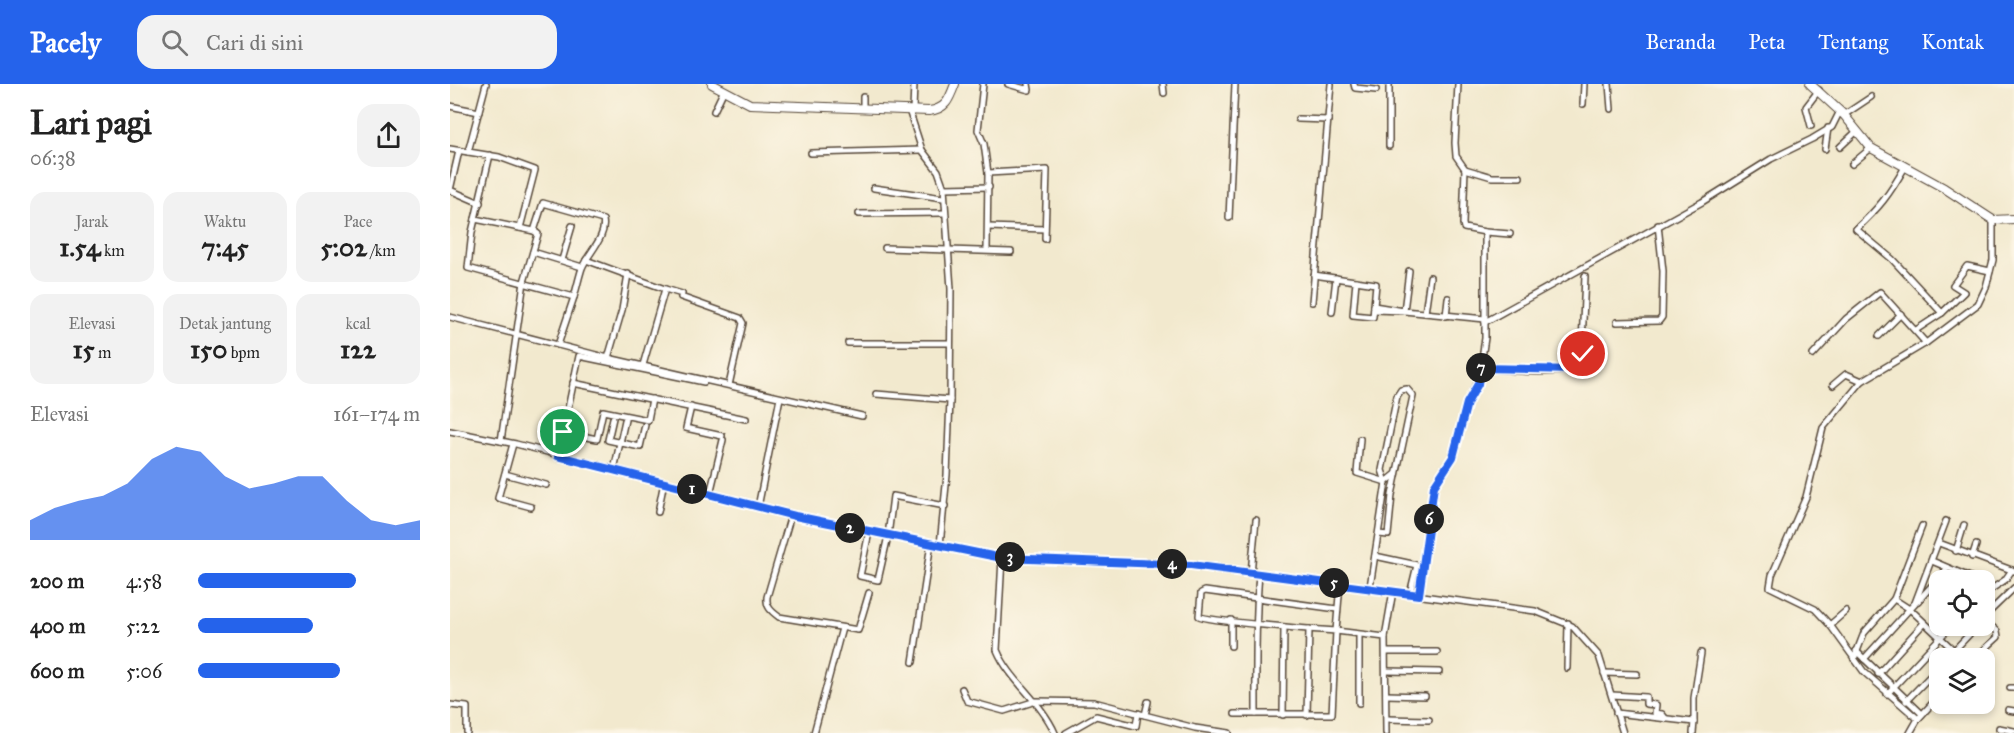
<!DOCTYPE html>
<html lang="id">
<head>
<meta charset="utf-8">
<style>
  body { margin:0; font-family:"IM FELL Great Primer",serif; background:#f2f2f2; color:#222; height:100vh; display:flex; flex-direction:column; font-size:22px; white-space:nowrap }
  * { box-sizing:border-box; margin:0 }
  p { font-size:20px; color:#767676 }
  .icon { flex:none; width:33px; height:33px; fill:none; stroke:currentColor; stroke-width:2; stroke-linecap:round; stroke-linejoin:round }
  .map { position:relative; flex:1; overflow:hidden }
  .details { display:flex; flex-direction:column; background:#fff; width:450px }
  .details>* { flex:none }
  .buttons { position:absolute; left:1479px; top:486px; display:grid; gap:12px }
  .buttons a { display:grid; place-items:center; width:66px; height:66px; border-radius:12px; background:#fff; box-shadow:0 3px 9px #0003; font-size:30px }
  .pin { position:absolute; display:grid; place-items:center; width:51px; height:51px; color:#fff; margin:-26px; border:3px solid #fff; border-radius:50%; box-shadow:0 2px 6px #0007 }
  .km { position:absolute; width:30px; height:30px; margin:-15px; border-radius:50%; background:#222; color:#fff; font-size:16px; line-height:30px; text-align:center }
  .round { display:grid; place-items:center; flex:none; width:63px; height:63px; border-radius:18px; background:#f2f2f2 }
  .headline { display:flex; align-items:center; justify-content:space-between; height:102px; padding:0 30px }
  h1 { font-size:33px; font-weight:700; line-height:45px }
  .stats { display:grid; grid-template-columns:repeat(3,1fr); gap:9px; height:102px; padding:6px 30px }
  .stats div { display:grid; align-content:center; border-radius:15px; background:#f2f2f2; text-align:center }
  .stats b { font-size:26px; font-weight:700 }
  .stats small { font-size:16px; font-weight:400 }
  .stats p { font-size:16px }
  .chart { height:168px; padding:12px 30px }
  .chart p { display:flex; justify-content:space-between }
  .chart svg { width:100%; height:108px; margin-top:6px; fill:#2563eb; opacity:.7 }
  ul { padding:0 30px; list-style:none; font-size:20px }
  li { display:grid; grid-template-columns:96px 72px 1fr; align-items:center; height:45px }
  li i { height:15px; border-radius:8px; background:#2563eb }
  header { display:flex; align-items:center; gap:36px; box-sizing:border-box; height:84px; padding:0 30px; background:#2563eb; color:#fff }
  header strong { font-size:28px }
  nav { display:flex; gap:33px; margin-inline-start:auto; font-size:21px }
  .search { width:420px; height:54px; background:#f2f2f2; display:flex; align-items:center; gap:15px; box-sizing:border-box; padding:0 21px; border-radius:18px; color:#767676; font-size:22px }
  main { display:flex; flex:1; min-height:0 }
  .map>svg:first-child { display:block }
  .lines { fill:none; stroke-linecap:round; stroke-linejoin:round }
  .street-casing { stroke:#564738; stroke-width:8 }
  .secondary-casing { stroke:#564738; stroke-width:10 }
  .street { stroke:#fff; stroke-width:5 }
  .secondary { stroke:#fff; stroke-width:8 }
  .route-casing { stroke:#fff; stroke-width:12 }
  .route { stroke:#2563eb; stroke-width:8 }
</style>
</head>
<body>
<header>
<strong>Pacely</strong>
<div class="search"><svg class="icon" aria-label="search" viewBox="0 0 24 24"><circle cx="10" cy="10" r="6"/><path d="M15 15l6 6"/></svg>Cari di sini</div>
<nav><a>Beranda</a><a>Peta</a><a>Tentang</a><a>Kontak</a></nav>
</header>
<main>
<section class="details">
<div class="headline"><div><h1>Lari pagi</h1><p>06:38</p></div><a class="round"><svg class="icon" aria-label="share" viewBox="0 0 24 24"><path d="M12 15V3M7 8l5-5 5 5M5 13v7h14v-7"/></svg></a></div>
<div class="stats">
<div><p>Jarak</p><b>1.54<small> km</small></b></div>
<div><p>Waktu</p><b>7:45</b></div>
<div><p>Pace</p><b>5:02<small> /km</small></b></div>
</div>
<div class="stats">
<div><p>Elevasi</p><b>15<small> m</small></b></div>
<div><p>Detak jantung</p><b>150<small> bpm</small></b></div>
<div><p>kcal</p><b>122</b></div>
</div>
<div class="chart"><p><span>Elevasi</span>161–174 m</p>
<svg viewBox="0 0 160 44" preserveAspectRatio="none"><path d="M0 44V36L10 31L20 28L30 26L40 21L50 11L60 6L70 8L80 18L90 23L100 21L110 18L120 18L130 28L140 36L150 38L160 36V44z"/></svg>
</div>
<ul>
<li><b>200 m</b>4:58<i style="width:71%"></i></li>
<li><b>400 m</b>5:22<i style="width:52%"></i></li>
<li><b>600 m</b>5:06<i style="width:64%"></i></li>
</ul>
</section>
<div class="map">
<svg width="1564" height="649" viewBox="0 0 1564 649">
  <rect width="100%" height="100%" fill="#fcf5e5"/>
  <filter id="ink" filterUnits="userSpaceOnUse"><feTurbulence type="fractalNoise" baseFrequency=".0167" numOctaves="2"/><feDisplacementMap in="SourceGraphic" scale="12" xChannelSelector="R" yChannelSelector="G"/><feConvolveMatrix kernelMatrix="1 2 1 2 8 2 1 2 1" color-interpolation-filters="sRGB"/></filter>
  <filter id="wash" filterUnits="userSpaceOnUse"><feTurbulence type="fractalNoise" baseFrequency=".008" numOctaves="4" result="noise"/><feDisplacementMap in="SourceGraphic" scale="24" xChannelSelector="R" yChannelSelector="G"/><feGaussianBlur stdDeviation="1.35" result="paint"/><feColorMatrix in="noise" values="0 0 0 0 0 0 0 0 0 0 0 0 0 0 0 0 0 1.4 0 .05"/><feComposite in="paint" operator="in"/></filter>
  <g filter="url(#wash)">
    <rect width="100%" height="100%" fill="#f2e9ce"/>
  </g>
  <g filter="url(#ink)">
    <g class="lines">
      <defs>
        <g id="street">
          <polyline points="533,0 528,46 534,60 538,89 537,166"/>
          <polyline points="558,0 579,6 578,0"/>
          <polyline points="713,0 714,9"/>
          <polyline points="904,0 905,4 926,6"/>
          <polyline points="939,0 939,62"/>
          <polyline points="1159,0 1161,25"/>
          <polyline points="413,13 413,23"/>
          <polyline points="1133,20 1134,0"/>
          <polyline points="0,22 29,28"/>
          <polyline points="459,26 472,66 488,87 494,104 501,205 500,316 497,391 490,461"/>
          <polyline points="463,26 464,0"/>
          <polyline points="264,27 274,6"/>
          <polyline points="1394,31 1421,13"/>
          <polyline points="848,35 878,36"/>
          <polyline points="1361,42 1356,23 1369,6"/>
          <polyline points="1390,63 1407,47"/>
          <polyline points="0,65 49,73 85,86 70,144"/>
          <polyline points="1375,65 1378,44"/>
          <polyline points="9,67 0,106 30,119"/>
          <polyline points="18,68 36,0"/>
          <polyline points="361,69 472,66"/>
          <path d="M40,71L22,148L18,184L124,213C127,203 129,193 132,184C138,169 157,153 153,136L93,119L84,147"/>
          <polyline points="1402,80 1421,64"/>
          <path d="M1455,83C1439,111 1430,123 1406,145L1442,175L1492,229"/>
          <polyline points="1015,85 1042,93 1070,93"/>
          <polyline points="538,89 597,86 595,155"/>
          <polyline points="424,104 493,114"/>
          <polyline points="494,104 539,103"/>
          <polyline points="409,130 494,129"/>
          <polyline points="779,134 785,0"/>
          <polyline points="25,135 84,147 88,150 74,198 51,357"/>
          <polyline points="538,143 595,145"/>
          <polyline points="1035,148 1060,150"/>
          <polyline points="435,164 561,168"/>
          <polyline points="83,168 132,183"/>
          <polyline points="112,176 122,142"/>
          <polyline points="136,176 215,205 193,281"/>
          <polyline points="959,187 954,227 1035,235"/>
          <path d="M864,191C885,194 906,197 926,200L923,233L903,231L906,197"/>
          <polyline points="215,205 232,210 231,213 290,234 293,239 279,301"/>
          <polyline points="862,218 881,0"/>
          <polyline points="924,226 954,227 924,222"/>
          <polyline points="882,228 886,194"/>
          <polyline points="975,229 980,193"/>
          <polyline points="996,232 998,214"/>
          <polyline points="0,233 158,274 172,226 178,190"/>
          <polyline points="1035,238 1252,118 1321,75 1362,55 1382,43 1390,27"/>
          <polyline points="1167,238 1209,237 1212,233 1213,187 1208,141"/>
          <polyline points="1466,246 1492,229 1514,208 1503,201 1517,182 1540,187"/>
          <polyline points="1429,252 1451,230"/>
          <polyline points="398,259 500,259"/>
          <polyline points="108,261 124,213"/>
          <polyline points="1363,271 1396,235 1430,208 1476,259"/>
          <polyline points="158,274 412,332"/>
          <path d="M1030,284C1052,285 1115,293 1131,282L1135,192"/>
          <polyline points="123,299 296,335"/>
          <polyline points="1383,301 1396,290 1412,297"/>
          <polyline points="426,310 500,316"/>
          <polyline points="241,323 236,344 272,352"/>
          <polyline points="163,334 158,356 190,363 195,341"/>
          <polyline points="0,347 66,360 345,432 552,474 741,481 1085,527 1122,542 1149,572 1173,649"/>
          <polyline points="113,348 147,355 153,327 198,336 202,315"/>
          <polyline points="910,355 907,389 936,398 946,390"/>
          <polyline points="63,360 48,414 81,423"/>
          <polyline points="108,372 129,272 254,298"/>
          <polyline points="164,386 175,336"/>
          <polyline points="55,390 96,401"/>
          <polyline points="260,410 273,356"/>
          <polyline points="308,423 330,314"/>
          <polyline points="208,428 214,398"/>
          <path d="M341,431L317,513C316,523 321,527 329,533L408,546L419,509"/>
          <polyline points="419,448 410,492 428,496 438,452 443,412 495,422"/>
          <polyline points="1489,459 1564,487"/>
          <polyline points="1506,467 1514,441"/>
          <polyline points="925,472 967,481 960,510"/>
          <polyline points="1522,473 1526,461"/>
          <path d="M552,474L547,566C560,597 591,617 605,649"/>
          <polyline points="1482,477 1527,496"/>
          <polyline points="801,489 806,436"/>
          <path d="M809,490C805,536 806,584 806,630H882L886,547C869,546 755,537 749,532L751,509L755,507L887,525"/>
          <polyline points="890,500 886,547 935,553 936,649"/>
          <polyline points="920,503 936,398 932,386 947,312 951,306 957,305 963,312 942,411 938,451 929,450"/>
          <polyline points="1534,510 1555,496 1562,486"/>
          <polyline points="969,511 984,402 1003,373 1017,319 1029,294 1035,254 1035,148 1014,144 1013,140 1015,85 1006,72 1005,59 1008,0"/>
          <polyline points="1444,515 1472,442"/>
          <polyline points="1468,517 1497,485"/>
          <polyline points="1534,533 1564,504"/>
          <polyline points="1380,541 1396,527"/>
          <polyline points="909,552 909,619"/>
          <polyline points="935,553 943,507"/>
          <polyline points="781,562 781,536"/>
          <polyline points="1406,567 1472,630"/>
          <polyline points="937,568 987,568"/>
          <polyline points="1497,574 1527,542"/>
          <polyline points="1525,574 1548,553 1547,547 1534,536"/>
          <polyline points="1404,575 1414,549 1444,515 1461,526 1512,574"/>
          <polyline points="1414,575 1465,519 1496,437"/>
          <polyline points="463,578 481,459"/>
          <polyline points="1117,584 1118,539"/>
          <polyline points="937,587 989,588"/>
          <polyline points="1154,589 1187,590"/>
          <polyline points="1428,590 1474,539"/>
          <polyline points="1560,604 1564,604"/>
          <polyline points="512,605 517,617 554,627 586,617 644,618 745,644 779,649"/>
          <polyline points="1437,610 1501,542"/>
          <polyline points="936,611 975,612"/>
          <polyline points="1162,611 1196,613 1196,620 1206,621 1205,629 1212,630 1216,635"/>
          <polyline points="1456,617 1490,582"/>
          <polyline points="0,621 17,623 17,649"/>
          <polyline points="1558,626 1564,627"/>
          <polyline points="1166,629 1244,638 1243,649"/>
          <polyline points="785,630 806,630"/>
          <polyline points="695,631 698,618"/>
          <polyline points="833,631 834,543"/>
          <polyline points="857,631 859,545"/>
          <polyline points="937,635 979,636"/>
          <polyline points="1468,635 1414,588 1380,541 1365,525 1320,503 1322,491 1356,413 1373,344 1412,297 1476,259 1528,220 1536,203 1543,176 1543,136"/>
          <polyline points="1244,638 1244,614 1251,569"/>
          <polyline points="1549,644 1564,647"/>
          <polyline points="364,649 392,544"/>
          <polyline points="616,649 646,632 686,642 688,629"/>
          <polyline points="1460,649 1468,635 1490,611"/>
        </g>
        <g id="secondary">
          <path d="M262,0L300,20L479,27C496,25 499,16 505,0"/>
          <polyline points="1360,0 1394,31 1421,64 1494,104 1543,136 1564,135"/>
        </g>
      </defs>
      <use href="#street" class="street-casing"/>
      <use href="#secondary" class="secondary-casing"/>
      <use href="#street" class="street"/>
      <use href="#secondary" class="secondary"/>
    </g>
  </g>
  <g class="lines" filter="url(#ink)">
    <defs>
      <polyline id="route" points="113,348 108,372 345,432 552,474 741,481 969,511 984,402 1003,373 1017,319 1028,300 1030,284 1125,286 1131,282 1133,270"/>
    </defs>
    <use href="#route" class="route-casing"/>
    <use href="#route" class="route"/>
  </g>
</svg>
<div class="buttons">
<a><svg class="icon" aria-label="locate" viewBox="0 0 24 24"><circle cx="12" cy="12" r="6"/><path d="M12 2v4M12 18v4M2 12h4M18 12h4"/></svg></a>
<a><svg class="icon" aria-label="layers" viewBox="0 0 24 24"><path d="M12 4l9 5-9 5-9-5zM3 14l9 5 9-5"/></svg></a>
</div>
<div class="pin" style="left:113px;top:348px;background:#1e9e55"><svg class="icon" aria-label="arrive" viewBox="0 0 24 24"><path d="M6 21V4h12l-3 4 3 4H6"/></svg></div>
<div class="pin" style="left:1133px;top:270px;background:#d93025"><svg class="icon" aria-label="check" viewBox="0 0 24 24"><path d="M5 12l5 5 9-10"/></svg></div>
<b class="km" style="left:242px;top:405px">1</b>
<b class="km" style="left:400px;top:444px">2</b>
<b class="km" style="left:560px;top:473px">3</b>
<b class="km" style="left:722px;top:480px">4</b>
<b class="km" style="left:884px;top:499px">5</b>
<b class="km" style="left:979px;top:435px">6</b>
<b class="km" style="left:1031px;top:284px">7</b>
</div>
</main>
</body>
</html>
